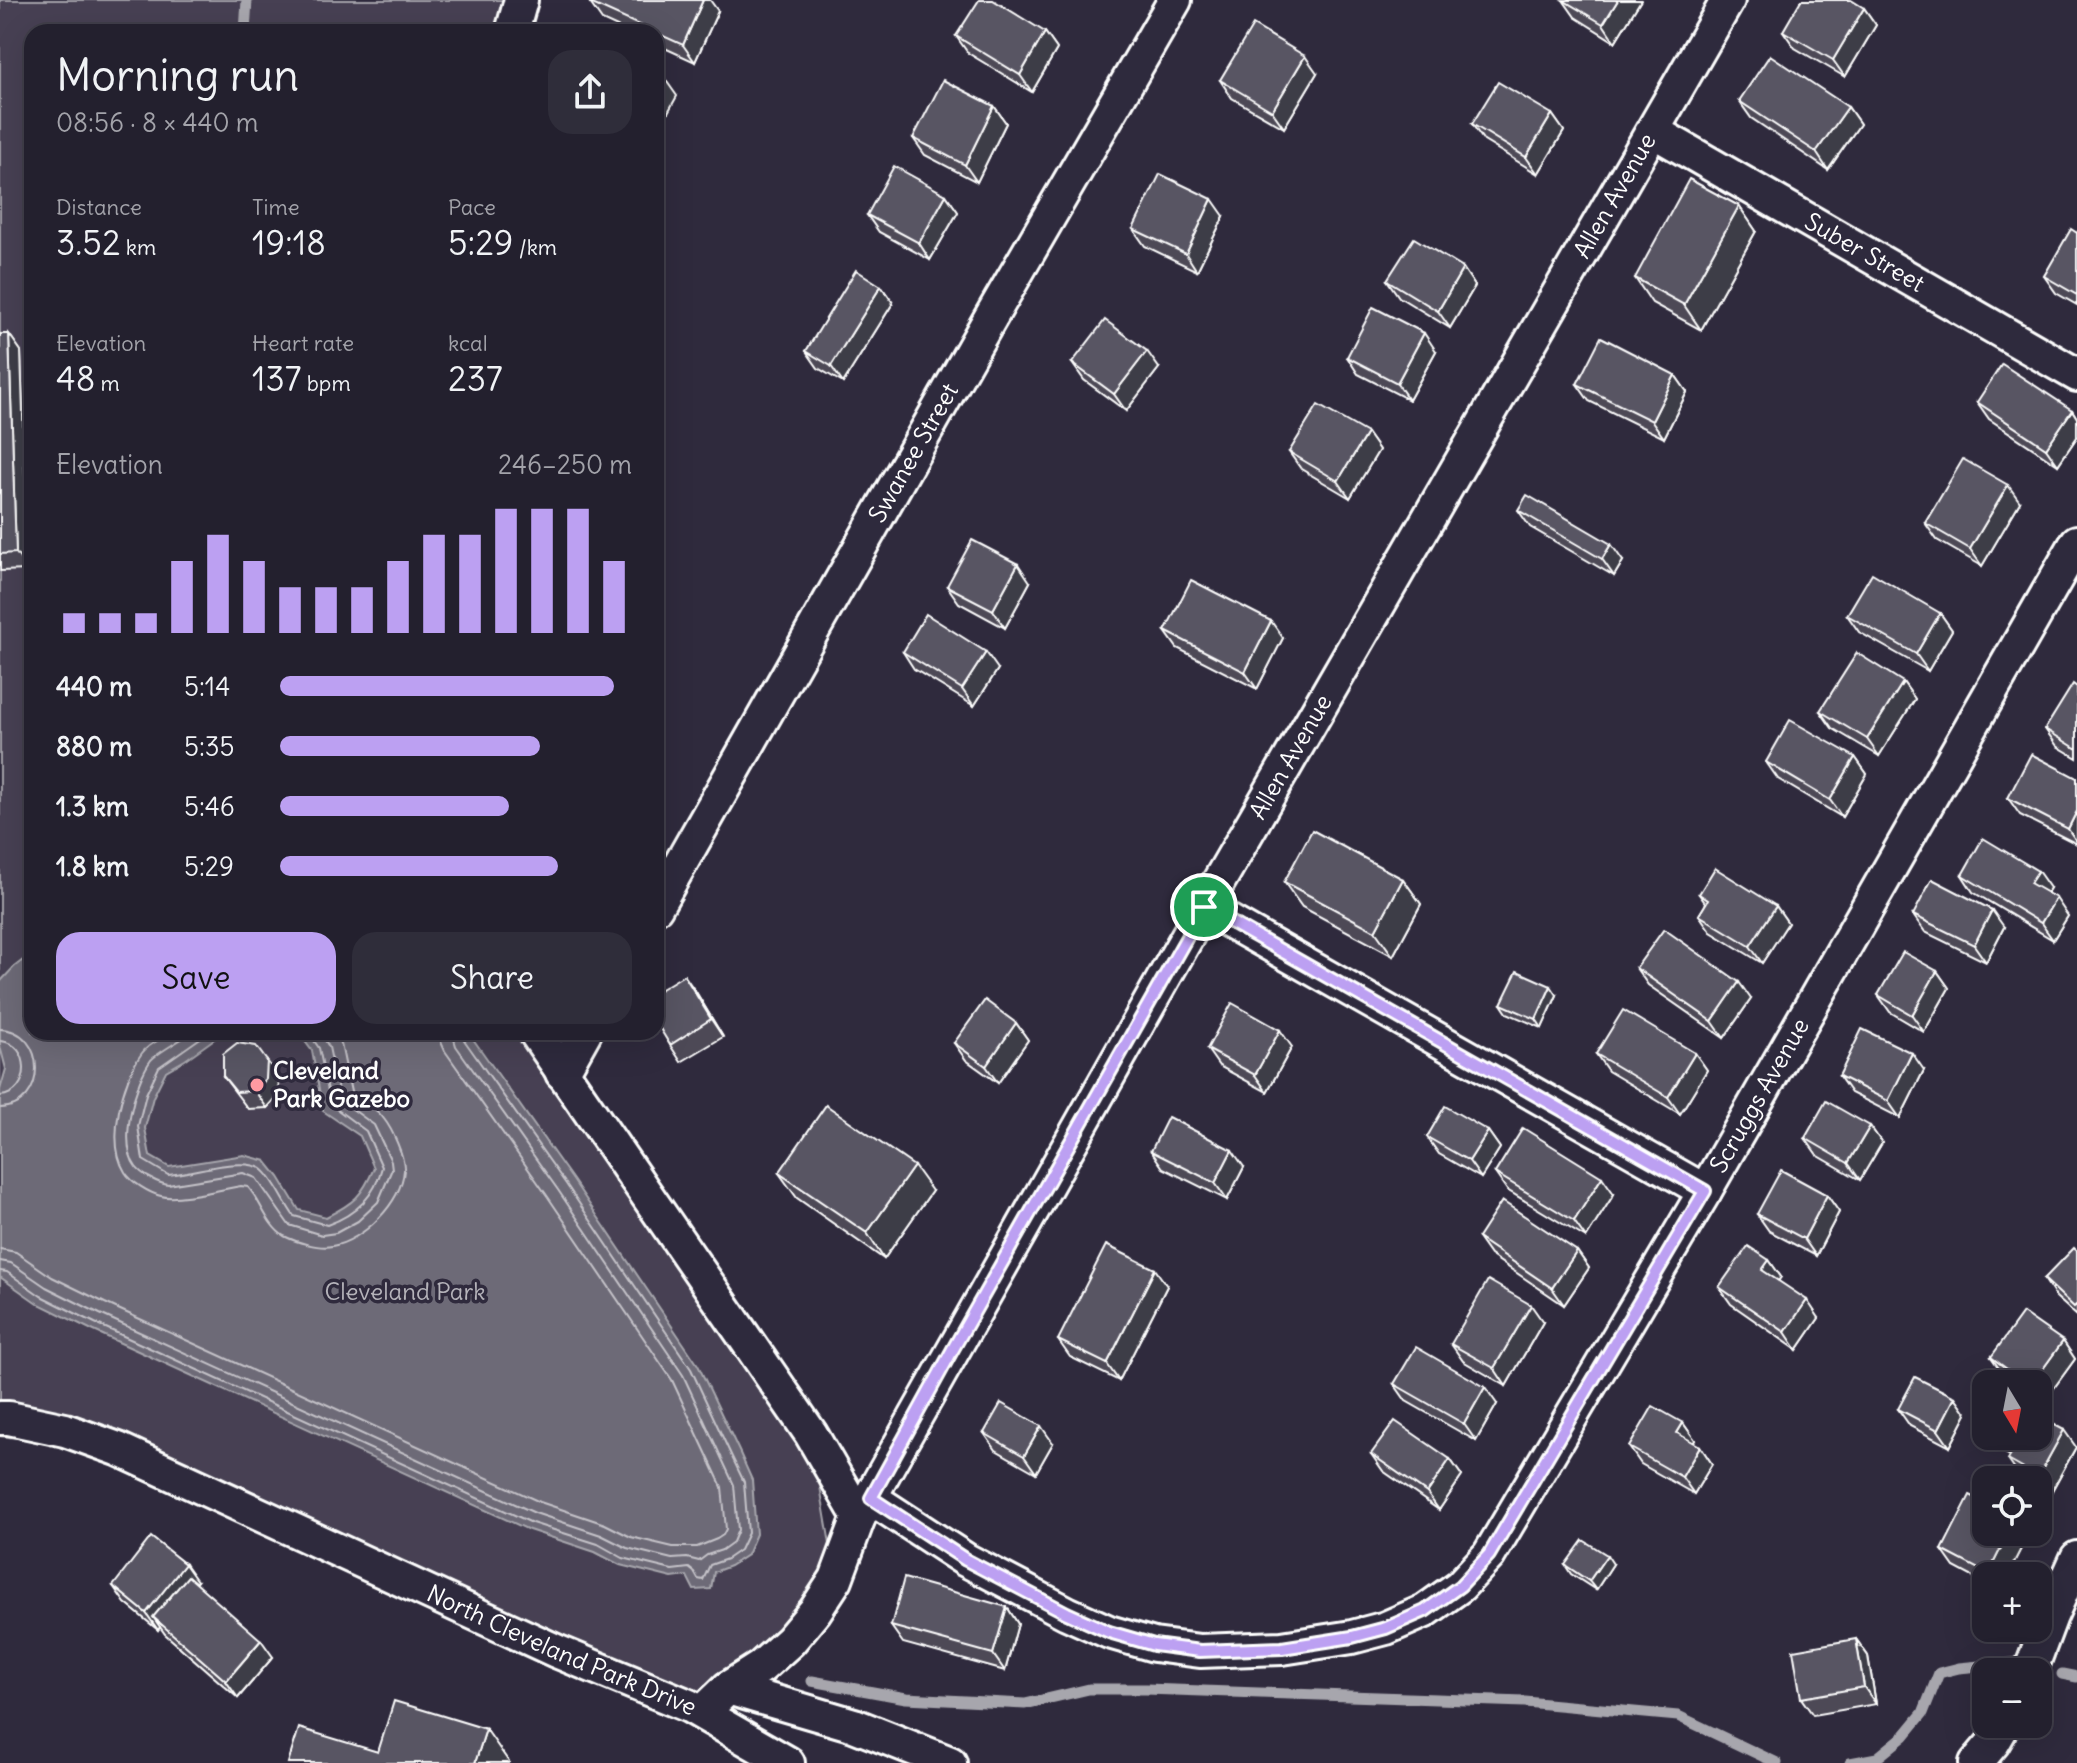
<!DOCTYPE html>
<html lang="en">
<head>
<meta charset="utf-8">
<style>
  body { margin:0; font-family:Delius,sans-serif; background:#2f2d3a; color:#f1f3f6; height:100vh; display:flex; flex-direction:column; font-size:30px; white-space:nowrap }
  * { box-sizing:border-box; margin:0 }
  p { font-size:26px; color:#a3a3aa }
  .icon { flex:none; width:44px; height:44px; fill:none; stroke:currentColor; stroke-width:2; stroke-linecap:round; stroke-linejoin:round }
  .map { position:relative; flex:1; overflow:hidden }
  .panel { position:absolute; left:24px; top:24px; width:640px; height:1016px; display:flex; flex-direction:column; background:#23202e; border-radius:24px; box-shadow:0 8px 32px #0002,0 0 0 2px #403e4a }
  .panel>* { flex:none }
  .needle { width:52px; rotate:170deg }
  .buttons { position:absolute; left:1972px; top:1370px; display:grid; gap:16px }
  .buttons a { display:grid; place-items:center; width:80px; height:80px; border-radius:16px; background:#23202e; box-shadow:0 8px 32px #0002,0 0 0 2px #403e4a; font-size:40px }
  .pin { position:absolute; display:grid; place-items:center; width:68px; height:68px; color:#fff; margin:-34px; border:4px solid #fff; border-radius:50%; box-shadow:0 2px 8px #0007 }
  .round { display:grid; place-items:center; flex:none; width:84px; height:84px; border-radius:24px; background:#2f2d3a }
  .overview { display:flex; align-items:center; justify-content:space-between; height:136px; padding:0 32px }
  h1 { font-size:44px; font-weight:600; line-height:60px }
  .metrics { display:grid; grid-template-columns:repeat(3,1fr); gap:12px; height:136px; padding:8px 32px }
  .metrics div { display:grid; align-content:center }
  .metrics b { font-size:34px; font-weight:600 }
  .metrics small { font-size:22px; font-weight:400 }
  .metrics p { font-size:22px }
  .chart { height:224px; padding:16px 32px }
  .chart p { display:flex; justify-content:space-between }
  .chart svg { width:100%; height:144px; margin-top:8px; stroke:#bca0f2; stroke-width:6 }
  .button { display:flex; gap:16px; margin-top:auto; padding:16px 32px }
  .button a { flex:1; height:92px; border-radius:24px; background:#bca0f2; color:#111; font-size:32px; font-weight:600; line-height:92px; text-align:center }
  .button a+a { background:#2f2d3a; color:#f1f3f6 }
  ul { padding:0 32px; list-style:none; font-size:26px }
  li { display:grid; grid-template-columns:128px 96px 1fr; align-items:center; height:60px }
  li i { height:20px; border-radius:10px; background:#bca0f2 }
  .map>svg:first-child { display:block }
  .green { fill:#464152; stroke:#a2a0a8; stroke-width:2 }
  .water { fill:#6d6a77; stroke:#a7a6ad; stroke-width:2 }
  .lines { fill:none; stroke-linecap:round; stroke-linejoin:round }
  .shore { stroke:#c5c3c9; stroke-width:2 }
  .stream { stroke:#a7a6ad; stroke-width:11 }
  .street-casing { stroke:#fff; stroke-width:38 }
  .street { stroke:#2f2a3d; stroke-width:32 }
  .wall { fill:#4d4956; stroke:#fff; stroke-width:2 }
  .shaded-wall { fill:#3e3c46; stroke:#fff; stroke-width:2 }
  .building { fill:#595564; stroke:#fff; stroke-width:2 }
  .route-casing { stroke:#fff; stroke-width:16 }
  .route { stroke:#bca0f2; stroke-width:10 }
  .poi-dot { fill:#ff9aa2; stroke:#2f2a3d; stroke-width:3 }
  .labels { text-anchor:middle; stroke-width:7; stroke-linejoin:round; paint-order:stroke }
  .street-label { font-size:24px; fill:#fff; stroke:#2f2a3d }
  .poi-label { font-size:24px; font-weight:bold; fill:#fff; stroke:#2f2a3d; text-anchor:start }
  .park-label { font-size:24px; fill:#b5b3ba; stroke:#2f2a3d }
</style>
</head>
<body>
<div class="map">
<svg width="2077" height="1763" viewBox="0 0 2077 1763">
  <rect width="100%" height="100%" fill="#2f2a3d"/>
  <filter id="ink" filterUnits="userSpaceOnUse"><feTurbulence type="fractalNoise" baseFrequency=".0125" numOctaves="2"/><feDisplacementMap in="SourceGraphic" scale="16" xChannelSelector="R" yChannelSelector="G"/><feConvolveMatrix kernelMatrix="1 2 1 2 8 2 1 2 1" color-interpolation-filters="sRGB"/></filter>
  <g filter="url(#ink)">
    <polygon class="green" points="0,0 503,0 499,32 32,32 32,1032 547,1032 811,1434 836,1579 689,1706 118,1449 0,1436"/>
    <path class="water" d="M32,953V1032H224L185,1060L166,1071L153,1097L145,1128L150,1156L169,1167L244,1155L266,1161L279,1177L299,1210L326,1217C354,1203 362,1196 374,1168L360,1136L323,1111L312,1051L298,1032H468L573,1180L698,1365L739,1451L752,1480L756,1534L747,1555L730,1566L714,1572L711,1589L694,1590L687,1576L672,1578L620,1565L595,1552L529,1530L92,1330L37,1303L0,1277V1090L6,1069L0,1046V982L14,967Z"/>
    <g class="lines">
      <g class="shore">
        <path d="M0,1029C48,1030 48,1107 0,1108"/>
        <path d="M172,1032C162,1039 149,1043 142,1053C122,1080 106,1142 125,1172C131,1182 149,1193 161,1196C177,1201 222,1189 241,1186L248,1187C261,1201 267,1226 284,1236C296,1242 319,1249 332,1246C363,1241 402,1202 404,1170C405,1157 392,1129 384,1119C376,1107 361,1101 351,1092L341,1044L335,1032"/>
        <path d="M192,1032C183,1039 157,1053 151,1060C135,1082 118,1143 136,1167C142,1175 158,1183 168,1185L243,1173L256,1178L289,1225L322,1235L336,1233L358,1221L378,1202L392,1169L391,1161L374,1125L340,1100L329,1047L320,1032"/>
        <path d="M209,1032L159,1067L146,1094L138,1126L143,1160L168,1175C191,1173 243,1156 262,1169C274,1178 284,1203 294,1216L327,1225C355,1215 375,1196 382,1167L366,1131L331,1105L319,1048L308,1032"/>
        <path d="M0,1041C32,1043 32,1094 0,1096"/>
        <polyline points="0,1249 16,1252 52,1277 105,1303 540,1502 605,1524 631,1537 673,1547 697,1547 717,1539 723,1535 726,1529 722,1487 672,1380 548,1197 445,1051 441,1042 440,1032"/>
        <polyline points="0,1261 11,1263 46,1287 100,1314 535,1513 601,1535 627,1548 672,1559 687,1558 699,1561 707,1555 722,1550 733,1542 738,1530 734,1485 683,1375 558,1190 456,1046 452,1032"/>
        <polyline points="0,1271 7,1272 41,1296 95,1323 532,1523 598,1544 623,1558 672,1570 689,1568 694,1572 698,1579 703,1580 710,1565 727,1559 740,1550 748,1533 744,1482 731,1455 691,1369 566,1184 464,1040 462,1032"/>
      </g>
      <g class="stream">
        <polyline points="245,32 247,0"/>
        <polyline points="2062,1674 2077,1677"/>
        <polyline points="812,1681 906,1698 1025,1704 1089,1689 1146,1689 1525,1702 1678,1716 1777,1763"/>
        <polyline points="1850,1763 1877,1758 1904,1736 1923,1713 1939,1673 1959,1668 2022,1662"/>
      </g>
      <defs>
        <g id="street">
          <polyline points="512,32 521,0"/>
          <path id="s1" d="M1653,131L2077,375"/>
          <path id="s2" d="M656,907L988,322L1175,0"/>
          <polyline points="1204,907 1705,1191"/>
          <polyline points="535,1032 811,1434 859,1517 836,1579 815,1611 790,1641 761,1667 728,1688 703,1712"/>
          <polyline points="562,1073 585,1032"/>
          <path id="s3" d="M0,1418H9L65,1430L118,1449L556,1651L689,1706L788,1763"/>
          <path id="s4" d="M871,1498L966,1560L1067,1613L1109,1632L1154,1645L1200,1651L1282,1648L1352,1637L1386,1628L1425,1611L1460,1586L1489,1555L1705,1191L2077,542"/>
          <path id="s5" d="M859,1517L1204,907L1728,0"/>
          <polyline points="2030,1672 2051,1616 2077,1558"/>
          <polyline points="728,1688 854,1725 950,1763"/>
          <polyline points="1976,1763 1993,1743 2004,1724"/>
        </g>
      </defs>
      <use href="#street" class="street-casing"/>
      <use href="#street" class="street"/>
    </g>
    <g class="wall">
      <polygon points="1563,0 1641,0 1615,42 1575,17"/>
      <polygon points="590,3 718,11 695,62 656,44 656,32 628,32 602,20"/>
      <polygon points="1864,8 1876,25 1845,77 1795,48 1783,31"/>
      <polygon points="1045,32 1057,49 1032,92 968,53 956,36"/>
      <polygon points="1317,73 1284,128 1232,98 1220,80"/>
      <polygon points="1739,101 1848,107 1860,124 1828,170 1751,118"/>
      <polygon points="994,106 1006,123 977,182 925,155 913,138"/>
      <polygon points="1552,114 1564,131 1538,174 1484,141 1472,124"/>
      <polygon points="946,195 958,212 930,260 879,232 867,215"/>
      <polygon points="1739,206 1756,231 1701,330 1652,303 1635,278"/>
      <polygon points="1224,216 1197,271 1145,246 1133,229"/>
      <polygon points="2077,233 2077,305 2056,293 2044,276"/>
      <polygon points="1463,268 1475,286 1450,328 1399,297 1387,280"/>
      <polygon points="881,286 893,303 843,383 818,368 806,351"/>
      <polygon points="0,334 9,334 21,351 28,570 0,571"/>
      <polygon points="1436,351 1409,400 1358,374 1347,357"/>
      <polygon points="1072,363 1159,368 1126,411 1084,380"/>
      <polygon points="1675,375 1687,392 1664,438 1589,401 1577,384"/>
      <polygon points="1977,402 2072,410 2077,418 2077,437 2058,465 1989,419"/>
      <polygon points="1367,433 1379,450 1350,498 1301,469 1289,452"/>
      <polygon points="2020,502 1982,566 1937,540 1925,523"/>
      <polygon points="1518,510 1623,561 1614,576 1530,527"/>
      <polygon points="1030,582 1005,628 959,603 947,586"/>
      <polygon points="1940,613 1952,630 1928,671 1859,632 1847,615"/>
      <polygon points="1165,631 1283,638 1257,689 1177,648"/>
      <polygon points="903,652 998,669 974,706 914,669"/>
      <polygon points="1903,682 1915,699 1879,756 1832,728 1820,711"/>
      <polygon points="2077,687 2077,758 2057,746 2045,729"/>
      <polygon points="1855,757 1867,774 1842,817 1778,779 1766,762"/>
      <polygon points="2077,778 2077,844 2020,815 2008,798"/>
      <polygon points="1962,875 2050,888 2047,893 2068,916 2053,940 1973,892"/>
      <polygon points="1403,879 1421,904 1393,956 1302,907 1284,882"/>
      <polygon points="1699,894 1776,906 1788,923 1762,963 1711,932 1699,915 1706,904"/>
      <polygon points="1913,915 2004,927 1986,962 1925,932"/>
      <polygon points="1636,968 1751,999 1724,1038 1648,985"/>
      <polygon points="1937,971 1949,988 1924,1032 1890,1012 1878,995"/>
      <polygon points="696,992 723,1037 681,1062 670,1045"/>
      <polygon points="1557,995 1542,1028 1507,1013 1501,1004"/>
      <polygon points="1016,1023 1028,1040 998,1083 966,1060 954,1043"/>
      <polygon points="1292,1047 1267,1092 1219,1066 1207,1049"/>
      <polygon points="1695,1053 1707,1070 1680,1114 1608,1071 1596,1054"/>
      <polygon points="267,1061 279,1078 278,1096 267,1108 248,1109 223,1076"/>
      <polygon points="1924,1070 1900,1118 1851,1093 1839,1076"/>
      <polygon points="1870,1126 1882,1143 1860,1180 1817,1155 1805,1138"/>
      <polygon points="1488,1131 1500,1148 1481,1178 1439,1154 1427,1137"/>
      <polygon points="1151,1151 1244,1167 1227,1200 1163,1168"/>
      <polygon points="779,1173 932,1191 884,1259 797,1198"/>
      <polygon points="1495,1173 1614,1194 1586,1238 1507,1190"/>
      <polygon points="1827,1195 1839,1212 1816,1256 1769,1231 1757,1214"/>
      <polygon points="1478,1238 1577,1251 1589,1268 1564,1305 1490,1255"/>
      <polygon points="2077,1251 2077,1316 2056,1297 2044,1279"/>
      <polygon points="1769,1260 1781,1277 1778,1281 1819,1318 1797,1350 1731,1304 1719,1287"/>
      <polygon points="1167,1286 1119,1381 1070,1357 1058,1340"/>
      <polygon points="1543,1322 1506,1386 1463,1361 1451,1344"/>
      <polygon points="2063,1341 2075,1359 2043,1403 2038,1400 2038,1384 2016,1384 2003,1374 1991,1357"/>
      <polygon points="1394,1384 1497,1404 1476,1441 1406,1401"/>
      <polygon points="1955,1397 1967,1414 1950,1447 1910,1426 1898,1409"/>
      <polygon points="1683,1423 1695,1440 1693,1443 1700,1446 1712,1464 1694,1494 1641,1464 1629,1447"/>
      <polygon points="984,1433 1053,1443 1036,1473 996,1450"/>
      <polygon points="1990,1436 2038,1436 2076,1447 2050,1494 2038,1487 2038,1480 2026,1480 2020,1477 2008,1460 2010,1456 2001,1451"/>
      <polygon points="1371,1454 1450,1459 1462,1476 1439,1510 1383,1471"/>
      <polygon points="1986,1532 2026,1532 2028,1535 2007,1576 1986,1576 1986,1584 1954,1567 1942,1550"/>
      <polygon points="1613,1564 1596,1590 1571,1574 1565,1565"/>
      <polygon points="197,1581 195,1583 273,1657 238,1698 165,1634 160,1627 158,1630 125,1603 113,1586"/>
      <polygon points="1007,1607 1018,1624 1005,1671 903,1643 891,1626"/>
      <polygon points="1856,1639 1868,1656 1876,1704 1813,1715 1801,1698"/>
    </g>
    <g class="shaded-wall">
      <polygon points="703,0 710,0 718,11 695,62 683,45"/>
      <polygon points="1618,0 1641,0 1615,42 1603,24"/>
      <polygon points="1864,8 1876,25 1845,77 1833,60"/>
      <polygon points="1045,32 1057,49 1032,92 1020,75"/>
      <polygon points="1305,56 1317,73 1284,128 1272,111"/>
      <polygon points="665,79 677,96 656,134 656,95"/>
      <polygon points="994,106 1006,123 977,182 965,165"/>
      <polygon points="1848,107 1860,124 1828,170 1816,152"/>
      <polygon points="1552,114 1564,131 1538,174 1526,157"/>
      <polygon points="946,195 958,212 930,260 919,243"/>
      <polygon points="1212,199 1224,216 1197,271 1186,254"/>
      <polygon points="1739,206 1756,231 1701,330 1684,305"/>
      <polygon points="1463,268 1475,286 1450,328 1438,311"/>
      <polygon points="881,286 893,303 843,383 831,366"/>
      <polygon points="1424,333 1436,351 1409,400 1397,383"/>
      <polygon points="9,334 21,351 28,570 16,553"/>
      <polygon points="1147,351 1159,368 1126,411 1114,394"/>
      <polygon points="1675,375 1687,392 1664,438 1652,421"/>
      <polygon points="2072,410 2077,418 2077,437 2058,465 2046,448"/>
      <polygon points="1367,433 1379,450 1350,498 1338,481"/>
      <polygon points="2008,485 2020,502 1982,566 1970,549"/>
      <polygon points="1611,544 1623,561 1614,576 1602,559"/>
      <polygon points="1018,564 1030,582 1005,628 993,610"/>
      <polygon points="1940,613 1952,630 1928,671 1916,654"/>
      <polygon points="1271,621 1283,638 1257,689 1245,672"/>
      <polygon points="986,652 998,669 974,706 962,689"/>
      <polygon points="1903,682 1915,699 1879,756 1867,739"/>
      <polygon points="1855,757 1867,774 1842,817 1830,800"/>
      <polygon points="2077,811 2077,842 2068,829"/>
      <polygon points="2038,871 2050,888 2042,900 2030,883"/>
      <polygon points="1403,879 1421,904 1393,956 1375,931"/>
      <polygon points="2056,898 2068,916 2053,940 2041,923"/>
      <polygon points="1776,906 1788,923 1762,963 1750,946"/>
      <polygon points="1992,910 2004,927 1986,962 1974,945"/>
      <polygon points="1937,971 1949,988 1924,1032 1912,1015"/>
      <polygon points="684,975 696,992 723,1037 711,1019"/>
      <polygon points="1739,982 1751,999 1724,1038 1712,1021"/>
      <polygon points="1551,986 1557,995 1542,1028 1536,1019"/>
      <polygon points="1016,1023 1028,1040 998,1083 986,1066"/>
      <polygon points="1280,1030 1292,1047 1267,1092 1255,1075"/>
      <polygon points="1695,1053 1707,1070 1680,1114 1668,1097"/>
      <polygon points="1912,1053 1924,1070 1900,1118 1888,1101"/>
      <polygon points="267,1061 279,1078 278,1096 267,1108 255,1091"/>
      <polygon points="1870,1126 1882,1143 1860,1180 1848,1163"/>
      <polygon points="1488,1131 1500,1148 1481,1178 1469,1161"/>
      <polygon points="1232,1150 1244,1167 1227,1200 1215,1183"/>
      <polygon points="914,1166 932,1191 884,1259 867,1233"/>
      <polygon points="1602,1177 1614,1194 1586,1238 1574,1221"/>
      <polygon points="1827,1195 1839,1212 1816,1256 1804,1239"/>
      <polygon points="1577,1251 1589,1268 1564,1305 1552,1288"/>
      <polygon points="1769,1260 1781,1277 1774,1287 1762,1270"/>
      <polygon points="1155,1269 1167,1286 1119,1381 1107,1364"/>
      <polygon points="1807,1300 1819,1318 1797,1350 1785,1332"/>
      <polygon points="1531,1305 1543,1322 1506,1386 1494,1368"/>
      <polygon points="2063,1341 2075,1359 2043,1403 2038,1397 2038,1384 2032,1384"/>
      <polygon points="1485,1387 1497,1404 1476,1441 1464,1424"/>
      <polygon points="1955,1397 1967,1414 1950,1447 1938,1430"/>
      <polygon points="1683,1423 1695,1440 1689,1450 1677,1433"/>
      <polygon points="1041,1426 1053,1443 1036,1473 1024,1456"/>
      <polygon points="2064,1430 2076,1447 2050,1494 2038,1477"/>
      <polygon points="1700,1446 1712,1464 1694,1494 1682,1477"/>
      <polygon points="1450,1459 1462,1476 1439,1510 1427,1493"/>
      <polygon points="2009,1532 2026,1532 2028,1535 2007,1576 1989,1576 1988,1574"/>
      <polygon points="1607,1555 1613,1564 1596,1590 1589,1581"/>
      <polygon points="185,1564 197,1581 162,1625 153,1617 160,1627 158,1630 146,1613"/>
      <polygon points="1007,1607 1018,1624 1005,1671 993,1654"/>
      <polygon points="1856,1639 1868,1656 1876,1704 1864,1687"/>
      <polygon points="261,1640 273,1657 238,1698 226,1681"/>
      <polygon points="486,1729 509,1762 509,1763 475,1763"/>
    </g>
    <g class="building">
      <polygon points="591,0 703,0 683,45 590,3"/>
      <polygon points="979,0 993,0 1045,32 1020,75 956,36"/>
      <polygon points="1563,0 1618,0 1603,24"/>
      <polygon points="1801,0 1851,0 1864,8 1833,60 1783,31"/>
      <polygon points="1253,25 1305,56 1272,111 1220,80"/>
      <polygon points="1770,55 1848,107 1816,152 1739,101"/>
      <polygon points="656,74 665,79 656,95"/>
      <polygon points="943,80 994,106 965,165 913,138"/>
      <polygon points="1498,82 1552,114 1526,157 1472,124"/>
      <polygon points="894,166 946,195 919,243 867,215"/>
      <polygon points="1160,174 1212,199 1186,254 1133,229"/>
      <polygon points="1689,179 1739,206 1684,305 1635,278"/>
      <polygon points="2071,229 2077,233 2077,295 2044,276"/>
      <polygon points="1414,238 1463,268 1438,311 1387,280"/>
      <polygon points="856,270 881,286 831,366 806,351"/>
      <polygon points="1373,307 1424,333 1397,383 1347,357"/>
      <polygon points="1105,320 1147,351 1114,394 1072,363"/>
      <polygon points="0,334 9,334 16,553 0,554"/>
      <polygon points="1601,337 1675,375 1652,421 1577,384"/>
      <polygon points="2002,364 2072,410 2046,448 1977,402"/>
      <polygon points="1318,405 1367,433 1338,481 1289,452"/>
      <polygon points="1963,459 2008,485 1970,549 1925,523"/>
      <polygon points="1527,495 1611,544 1602,559 1518,510"/>
      <polygon points="972,540 1018,564 993,610 947,586"/>
      <polygon points="1872,573 1940,613 1916,654 1847,615"/>
      <polygon points="1191,580 1271,621 1245,672 1165,631"/>
      <polygon points="926,614 986,652 962,689 903,652"/>
      <polygon points="1857,653 1903,682 1867,739 1820,711"/>
      <polygon points="2073,684 2077,687 2077,749 2045,729"/>
      <polygon points="1790,720 1855,757 1830,800 1766,762"/>
      <polygon points="2031,754 2077,778 2077,811 2068,829 2008,798"/>
      <polygon points="1312,830 1403,879 1375,931 1284,882"/>
      <polygon points="1983,838 2038,871 2030,883 2056,898 2041,923 1962,875"/>
      <polygon points="1715,868 1776,906 1750,946 1699,915 1708,900 1699,894"/>
      <polygon points="1932,879 1992,910 1974,945 1913,915"/>
      <polygon points="1664,929 1739,982 1712,1021 1636,968"/>
      <polygon points="1903,952 1937,971 1912,1015 1878,995"/>
      <polygon points="1517,971 1551,986 1536,1019 1501,1004"/>
      <polygon points="684,975 711,1019 670,1045 656,1022 656,992"/>
      <polygon points="985,1000 1016,1023 986,1066 954,1043"/>
      <polygon points="1232,1003 1280,1030 1255,1075 1207,1049"/>
      <polygon points="1623,1010 1695,1053 1668,1097 1596,1054"/>
      <polygon points="1862,1029 1912,1053 1888,1101 1839,1076"/>
      <polygon points="237,1043 256,1046 267,1061 266,1079 255,1091 236,1092 223,1076 223,1054"/>
      <polygon points="1826,1101 1870,1126 1848,1163 1805,1138"/>
      <polygon points="826,1105 914,1166 867,1233 779,1173"/>
      <polygon points="1445,1106 1488,1131 1469,1161 1427,1137"/>
      <polygon points="1168,1117 1232,1150 1215,1183 1151,1151"/>
      <polygon points="1523,1128 1602,1177 1574,1221 1495,1173"/>
      <polygon points="1781,1170 1827,1195 1804,1239 1757,1214"/>
      <polygon points="1502,1201 1577,1251 1552,1288 1478,1238"/>
      <polygon points="1106,1245 1155,1269 1107,1364 1058,1340"/>
      <polygon points="1748,1246 1769,1260 1762,1270 1807,1300 1785,1332 1719,1287"/>
      <polygon points="2074,1248 2077,1251 2077,1304 2074,1307 2044,1279"/>
      <polygon points="1488,1280 1531,1305 1494,1368 1451,1344"/>
      <polygon points="2023,1313 2063,1341 2032,1384 2027,1384 1991,1357"/>
      <polygon points="1416,1347 1485,1387 1464,1424 1394,1384"/>
      <polygon points="1915,1377 1955,1397 1938,1430 1898,1409"/>
      <polygon points="1001,1403 1041,1426 1024,1456 984,1433"/>
      <polygon points="1653,1406 1683,1423 1677,1433 1700,1446 1682,1477 1629,1447"/>
      <polygon points="2038,1416 2064,1430 2038,1477 2008,1460 2015,1448 1992,1436 2038,1436"/>
      <polygon points="1395,1421 1450,1459 1427,1493 1371,1454"/>
      <polygon points="1970,1495 1986,1503 1986,1532 2009,1532 1988,1574 1942,1550"/>
      <polygon points="151,1537 185,1564 146,1613 113,1586"/>
      <polygon points="1583,1540 1607,1555 1589,1581 1565,1565"/>
      <polygon points="188,1576 261,1640 226,1681 153,1617"/>
      <polygon points="904,1578 1007,1607 993,1654 891,1626"/>
      <polygon points="1856,1639 1864,1687 1801,1698 1793,1650"/>
      <polygon points="394,1701 486,1729 475,1763 288,1763 299,1728 378,1752"/>
    </g>
  </g>
  <g class="lines" filter="url(#ink)">
    <defs>
      <polygon id="route" points="1204,907 1705,1191 1489,1555 1460,1586 1425,1611 1386,1628 1352,1637 1282,1648 1200,1651 1154,1645 1109,1632 1067,1613 966,1560 871,1498 953,1349"/>
    </defs>
    <use href="#route" class="route-casing"/>
    <use href="#route" class="route"/>
  </g>
  <circle class="poi-dot" cx="257" cy="1085" r="8"/>
  <g class="labels">
    <g class="street-label">
      <text dy="8" stroke="none"><textPath href="#s5" startOffset="1522">Allen Avenue</textPath></text>
      <text dy="8" stroke="none"><textPath href="#s1" startOffset="244">Suber Street</textPath></text>
      <text dy="8" stroke="none"><textPath href="#s2" startOffset="522">Swanee Street</textPath></text>
      <text dy="8" stroke="none"><textPath href="#s5" startOffset="874">Allen Avenue</textPath></text>
      <text dy="8" stroke="none"><textPath href="#s4" startOffset="1216">Scruggs Avenue</textPath></text>
      <text dy="8" stroke="none"><textPath href="#s3" startOffset="610">North Cleveland Park Drive</textPath></text>
    </g>
    <g class="poi-label">
      <text x="273" y="1079">Cleveland<tspan x="273" dy="28">Park Gazebo</tspan></text>
    </g>
    <g class="park-label">
      <text x="405" y="1300">Cleveland Park</text>
    </g>
  </g>
</svg>
<div class="buttons">
<a><svg class="needle" viewBox="-14 -14 28 28"><path d="M0-13l5 13h-10z" fill="#e53935"/><path d="M0 13l5-13h-10z" fill="#a3a3aa"/></svg></a>
<a><svg class="icon" aria-label="locate" viewBox="0 0 24 24"><circle cx="12" cy="12" r="6"/><path d="M12 2v4M12 18v4M2 12h4M18 12h4"/></svg></a>
<a>+</a>
<a>−</a>
</div>
<div class="pin" style="left:1204px;top:907px;background:#1e9e55"><svg class="icon" aria-label="arrive" viewBox="0 0 24 24"><path d="M6 21V4h12l-3 4 3 4H6"/></svg></div>
<section class="panel">
<div class="overview"><div><h1>Morning run</h1><p>08:56 · 8 × 440 m</p></div><a class="round"><svg class="icon" aria-label="share" viewBox="0 0 24 24"><path d="M12 15V3M7 8l5-5 5 5M5 13v7h14v-7"/></svg></a></div>
<div class="metrics">
<div><p>Distance</p><b>3.52<small> km</small></b></div>
<div><p>Time</p><b>19:18</b></div>
<div><p>Pace</p><b>5:29<small> /km</small></b></div>
</div>
<div class="metrics">
<div><p>Elevation</p><b>48<small> m</small></b></div>
<div><p>Heart rate</p><b>137<small> bpm</small></b></div>
<div><p>kcal</p><b>237</b></div>
</div>
<div class="chart"><p><span>Elevation</span>246–250 m</p>
<svg viewBox="0 0 160 44" preserveAspectRatio="none"><path d="M5 44V38M15 44V38M25 44V38M35 44V22M45 44V14M55 44V22M65 44V30M75 44V30M85 44V30M95 44V22M105 44V14M115 44V14M125 44V6M135 44V6M145 44V6M155 44V22"/></svg>
</div>
<ul>
<li><b>440 m</b>5:14<i style="width:95%"></i></li>
<li><b>880 m</b>5:35<i style="width:74%"></i></li>
<li><b>1.3 km</b>5:46<i style="width:65%"></i></li>
<li><b>1.8 km</b>5:29<i style="width:79%"></i></li>
</ul>
<div class="button"><a>Save</a><a>Share</a></div>
</section>
</div>
</body>
</html>
